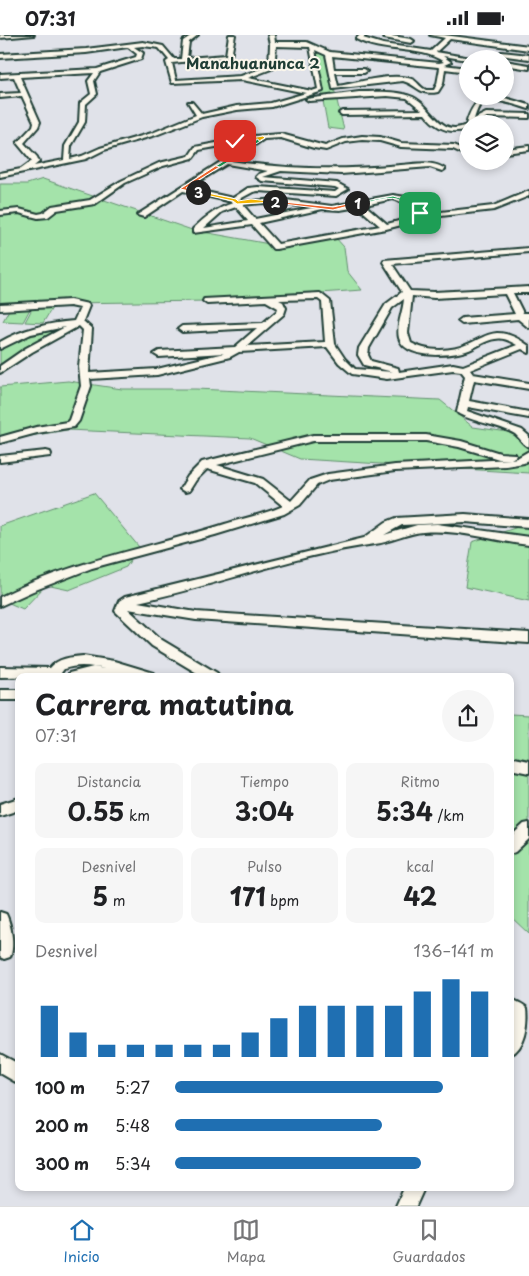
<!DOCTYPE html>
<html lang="es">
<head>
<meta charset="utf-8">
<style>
  body { margin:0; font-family:"Playpen Sans",sans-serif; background:#f6f6f6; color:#202124; height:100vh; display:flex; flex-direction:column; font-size:19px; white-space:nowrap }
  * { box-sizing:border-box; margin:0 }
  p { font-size:16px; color:#757577 }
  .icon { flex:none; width:28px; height:28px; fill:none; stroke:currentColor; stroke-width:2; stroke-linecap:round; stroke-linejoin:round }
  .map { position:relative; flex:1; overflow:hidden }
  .drawer { position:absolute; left:15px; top:638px; width:499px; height:518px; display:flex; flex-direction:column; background:#fff; border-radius:10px; box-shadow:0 2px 8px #0003 }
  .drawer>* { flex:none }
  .fabs { position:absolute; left:459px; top:15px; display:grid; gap:10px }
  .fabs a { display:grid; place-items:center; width:55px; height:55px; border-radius:50%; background:#fff; box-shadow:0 2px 8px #0003; font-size:25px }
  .pin { position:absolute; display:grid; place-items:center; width:42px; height:42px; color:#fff; margin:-21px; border-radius:10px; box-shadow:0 2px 8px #0006 }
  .km { position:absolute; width:25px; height:25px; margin:-12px; border-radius:50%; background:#222; color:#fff; font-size:14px; line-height:25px; text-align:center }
  .round { display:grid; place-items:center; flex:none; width:52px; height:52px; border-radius:26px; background:#f6f6f6 }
  .summary { display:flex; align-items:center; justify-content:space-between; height:85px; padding:0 20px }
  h1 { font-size:28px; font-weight:700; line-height:38px }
  .metrics { display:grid; grid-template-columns:repeat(3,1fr); gap:8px; height:85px; padding:5px 20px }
  .metrics div { display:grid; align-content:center; border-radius:10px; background:#f6f6f6; text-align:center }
  .metrics b { font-size:25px; font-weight:700 }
  .metrics small { font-size:14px; font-weight:400 }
  .metrics p { font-size:14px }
  .chart { height:140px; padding:10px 20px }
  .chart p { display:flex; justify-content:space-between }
  .chart svg { width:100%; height:90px; margin-top:5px; stroke:#1f6fb2; stroke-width:6 }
  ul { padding:0 20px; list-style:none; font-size:16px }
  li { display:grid; grid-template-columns:80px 60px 1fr; align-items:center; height:38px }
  li i { height:12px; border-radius:6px; background:#1f6fb2 }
  .status { display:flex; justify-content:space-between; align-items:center; height:35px; padding:0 25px; background:#fff; direction:ltr }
  .status svg { height:14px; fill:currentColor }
  .tabs { display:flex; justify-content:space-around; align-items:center; height:70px; border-top:1px solid #e0e0e0; background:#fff; font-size:14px; color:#757577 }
  .tabs a { display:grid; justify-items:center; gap:2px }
  .tabs .selected { color:#1f6fb2 }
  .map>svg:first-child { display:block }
  .green { fill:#a4e3aa; stroke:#62906f }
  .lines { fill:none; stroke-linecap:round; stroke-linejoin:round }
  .minor-casing { stroke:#1f3d34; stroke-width:4 }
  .minor { fill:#fbf7ec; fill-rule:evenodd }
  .split-1 { fill:#22a559; stroke:#fff }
  .split-2 { fill:#f0652b; stroke:#fff }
  .split-3 { fill:#f5b400; stroke:#fff }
  .split-4 { fill:#f0652b; stroke:#fff }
  .split-5 { fill:#22a559; stroke:#fff }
  .split-6 { fill:#f5b400; stroke:#fff }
  .labels { text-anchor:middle; stroke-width:4; stroke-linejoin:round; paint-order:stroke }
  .far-neighbourhood-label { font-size:15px; font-weight:bold; fill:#1f3d34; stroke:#fbf7ec }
</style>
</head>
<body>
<div class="status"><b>07:31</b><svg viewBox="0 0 49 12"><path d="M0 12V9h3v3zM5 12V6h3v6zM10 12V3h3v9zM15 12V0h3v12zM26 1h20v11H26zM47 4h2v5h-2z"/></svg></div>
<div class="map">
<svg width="529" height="1171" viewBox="0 0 529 1171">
  <rect width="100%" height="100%" fill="#e0e2e9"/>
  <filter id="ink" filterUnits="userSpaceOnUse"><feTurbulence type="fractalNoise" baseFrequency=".02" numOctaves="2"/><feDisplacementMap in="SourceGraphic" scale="10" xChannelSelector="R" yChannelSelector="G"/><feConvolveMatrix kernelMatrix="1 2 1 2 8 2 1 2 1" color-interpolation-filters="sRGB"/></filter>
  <g filter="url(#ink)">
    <g class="green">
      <polygon points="314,17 326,20 344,95 328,93"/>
      <polygon points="43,144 192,195 275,210 335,202 344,212 347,236 362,255 207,266 0,269 0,149 27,149"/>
      <polygon points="11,271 31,272 23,287 3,286"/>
      <polygon points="33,272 52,273 43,288 25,287"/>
      <polygon points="61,293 0,332 0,314 16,305"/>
      <polygon points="68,346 122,354 196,354 440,365 473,392 529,400 529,438 300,424 250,403 67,395 0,406 0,352"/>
      <polygon points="94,458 139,512 126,532 69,555 46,550 23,574 0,564 0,491"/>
      <polygon points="518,492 529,493 529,566 465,552 472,507"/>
      <polygon points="510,679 529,680 529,899 510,881"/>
    </g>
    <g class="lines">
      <defs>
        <g id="minor">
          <polygon points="0,0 34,0 0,3"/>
          <path d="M192,0H198L189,7L187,23L226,20L229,0H235L231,22L172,28L176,45L241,41L269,31L270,9L268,0H274L275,7H307L330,17L439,28L444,27C419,10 383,19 356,4L360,0H366L363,3L383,9L431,16L445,3L430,0H444L529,11V15L450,4L436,17L477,24L468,25L443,21L451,27L444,30L468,33V37L445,34L443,49L438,57C419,61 418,50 403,46L333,54L326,20L315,15L323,56L272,72L237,75L202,82L156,100L104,115L86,124L0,142V138L21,134L32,126L17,108L33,91L34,87L22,61L0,63V59L21,58L14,42L0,43V39L97,34L136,22L137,19L128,12L86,18L0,23V19L86,14L143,7L163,11L174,24H181L183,6ZM143,11L159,13L169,25L166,27L172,48L242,45L306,58L271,68L237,71L202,79L192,67H188L196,80L152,98L100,113L82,121L70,124L71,111L85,87L86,69L97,59L94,46L100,37L141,24L143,18L134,12ZM276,11L310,12L318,54L312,56L248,43L274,33ZM332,21L438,32L440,33L437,49L434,55H426C421,53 418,48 414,45C395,36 357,48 338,51L335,38H364L367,36L364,34H334ZM94,38L88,46L91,59L80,68L79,87L65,111L64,125L34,131L39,127L37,122L24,108L38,92L40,87L20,42Z"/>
          <polygon points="386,0 411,4 414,6 411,8 384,3"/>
          <polygon points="501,17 529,20 529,24 499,20"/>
          <polygon points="505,26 529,30 529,34 505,30"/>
          <path d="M359,57C376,57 397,55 413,62C432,70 440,103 466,90C476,50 498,61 529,70V74C518,71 490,60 481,69C477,73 476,79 474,84L486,78L529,79V83L487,82L475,89H468L467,94C449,100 436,93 425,79L342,80L339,78L342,76L422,75L407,63L387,61L309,66L306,64Z"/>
          <path d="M281,99L325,111L343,104L362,101L380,102L401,108L454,110L468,116V121L453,114L401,112L380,106L362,105L346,107L326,115L314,113L281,103L264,104L231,126C290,135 342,135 401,130C416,129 433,125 445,134L442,136L430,132L341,139L281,136L263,142L337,148L348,154L336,161L258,156L253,157L238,165L240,167L278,164L332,171L393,160L406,162L417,174L432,178L493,171L529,156V161L494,175L432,182L386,194L276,214H273L252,190L193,198V194C205,182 217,173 233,168L232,167L183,156L144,182L137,180L255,105L199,115L193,123L163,131L125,148L95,169L57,175L48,182L38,183L19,178L0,180V176L19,174L38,179L43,178L52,171L90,165L121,146L159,128L189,121L195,112L253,101ZM227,129L268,136L259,139L256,142L262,146L335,152L339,154L335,157L258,152L248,153L233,163L188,153ZM393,164C407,167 406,176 422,180L387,189L365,170ZM263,168L316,172L255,184L243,170ZM236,172L248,186L204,193L222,177ZM358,172L380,191L278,209L259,188L323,174L340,175Z"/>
          <polygon points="529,111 529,115 505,118 505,114"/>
          <path d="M529,213V217L392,229L410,256L434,257L529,252V258H513L523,278H529V293L518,284L462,289L458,286L462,283L515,279L505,259L434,263L412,261L408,298L411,308C427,317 451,317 468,309C478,305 486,299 497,298C509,298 519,304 529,311V318L522,314L470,335L473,339L529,348V354L474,345L469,366L529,377V383L468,372L467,376L522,395L529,401V412C523,410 520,403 515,399C498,389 476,388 459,379L457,377L465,341L461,336L453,335L387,344L352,339L339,328L327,312L239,317L230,322L157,340L90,344L91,351L79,386L74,392L37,398L0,408V402L36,392L67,387L69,385L81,351L79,332L83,295L79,291L32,317L0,338V331L26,313L65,292L31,299L0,314V307C22,294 49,288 74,286L80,273L70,271L0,275V269L70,265L88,269L89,271L83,286L92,294L89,338L157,334L224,318L159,322L154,319L159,316L235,312L257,293L182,297L178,294L182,291L263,288L277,276L278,273L266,266L207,269L203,266L204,264L320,258L330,266L335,309L345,324L355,334L393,337L364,330L358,320L359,313L386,269L402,257L383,227L384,225ZM318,264L322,267L325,307L247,311L284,279L286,273L283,267L279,265ZM404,264C403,277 396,291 399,303C406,325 449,321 466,316C476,313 485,305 495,304C503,302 510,306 517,310L463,331L453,329L399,337L398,333L371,326L368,320L369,313L392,273Z"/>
          <path d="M313,400H426L461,406L500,418L515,419L516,421L511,424L517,423L529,416V424L524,428L506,431L395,436L329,445L317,450L300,470L284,479L215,500L92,533L33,556L0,571V562C71,526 149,513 225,489C244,483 265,479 283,471L255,448L207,434L196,445L189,456L185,457L180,454L188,441L202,427ZM313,406H426L459,412L499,424H511L395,430L328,439L310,445L291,466L263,444L217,430Z"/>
          <polygon points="46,416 50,417 51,419 50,421 0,427 0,421"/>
          <path d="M465,479L529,484V492L465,487L402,490L384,500L417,490L437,489L529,502V510C494,506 459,494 423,497C407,498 392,507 375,509C295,520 218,550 138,567L196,577L529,598V608L196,585L128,574L162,605L217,638L219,641H202L152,611L115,576L119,566L125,562L364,503L386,487L396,483Z"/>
          <path d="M83,621L114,626L154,638L156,641H134L122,638L123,641H68L69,638L93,632L105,634C92,631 77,629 64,634L61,638L62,641L0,642V632L50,633C58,623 71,622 83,621Z"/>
          <rect x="0" y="655" width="19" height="10"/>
          <polygon points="510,722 529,726 529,738 510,734"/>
          <polygon points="19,763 19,775 0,781 0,769"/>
          <polygon points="529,788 529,804 515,817 510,819 510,802 524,789"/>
          <path d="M0,877L6,879C11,889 15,911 10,922L4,924L0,922Z"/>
          <path d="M510,963C515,966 524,969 527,973C529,988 525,1014 510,1020V998L514,986L510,982Z"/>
          <polygon points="0,1019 19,1029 19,1049 0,1038"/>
          <polygon points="405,1151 425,1151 416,1171 396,1171"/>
        </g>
      </defs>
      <use href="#minor" class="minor-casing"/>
      <use href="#minor" class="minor"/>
    </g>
  </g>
  <path class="split-1" d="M393,161L406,165L411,172L422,178C411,182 407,167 397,164C386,161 368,168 357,170L355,168Z"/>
  <polygon class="split-2" points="273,166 333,172 357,167 360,168 333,175 275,168"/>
  <polygon class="split-3" points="198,156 236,164 238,166 251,164 277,167 237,169 233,166 197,158"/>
  <polygon class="split-4" points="217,130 221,131 186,153 200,156 200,158 180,154"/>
  <polygon class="split-5" points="258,104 262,105 220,132 216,131"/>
  <polygon class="split-6" points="263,101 265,103 259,106 258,104 233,106"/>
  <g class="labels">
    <g class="far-neighbourhood-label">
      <text x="253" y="34">Manahuanunca 2</text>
    </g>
  </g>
</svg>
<div class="fabs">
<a><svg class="icon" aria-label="locate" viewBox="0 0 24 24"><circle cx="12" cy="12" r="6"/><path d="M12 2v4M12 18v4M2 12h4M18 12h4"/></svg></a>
<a><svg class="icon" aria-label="layers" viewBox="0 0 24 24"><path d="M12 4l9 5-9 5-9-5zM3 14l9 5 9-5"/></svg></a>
</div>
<div class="pin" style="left:420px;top:178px;background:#1e9e55"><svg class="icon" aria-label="arrive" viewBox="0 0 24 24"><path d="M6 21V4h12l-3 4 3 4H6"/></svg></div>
<div class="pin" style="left:235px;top:106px;background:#d93025"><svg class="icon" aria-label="check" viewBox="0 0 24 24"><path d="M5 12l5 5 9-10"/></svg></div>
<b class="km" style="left:357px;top:168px">1</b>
<b class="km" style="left:275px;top:167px">2</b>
<b class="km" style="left:198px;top:157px">3</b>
<section class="drawer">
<div class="summary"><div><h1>Carrera matutina</h1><p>07:31</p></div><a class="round"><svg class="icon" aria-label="share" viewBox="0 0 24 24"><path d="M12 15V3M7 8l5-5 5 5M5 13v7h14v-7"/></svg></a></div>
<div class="metrics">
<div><p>Distancia</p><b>0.55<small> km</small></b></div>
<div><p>Tiempo</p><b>3:04</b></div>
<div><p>Ritmo</p><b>5:34<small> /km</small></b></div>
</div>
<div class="metrics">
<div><p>Desnivel</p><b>5<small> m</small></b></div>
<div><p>Pulso</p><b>171<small> bpm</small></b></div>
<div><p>kcal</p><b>42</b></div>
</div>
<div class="chart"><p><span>Desnivel</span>136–141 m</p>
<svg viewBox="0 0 160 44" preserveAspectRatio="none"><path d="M5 44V19M15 44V32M25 44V38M35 44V38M45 44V38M55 44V38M65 44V38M75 44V32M85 44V25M95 44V19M105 44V19M115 44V19M125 44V19M135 44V12M145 44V6M155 44V12"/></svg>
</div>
<ul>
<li><b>100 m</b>5:27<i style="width:84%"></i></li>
<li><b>200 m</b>5:48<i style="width:65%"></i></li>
<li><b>300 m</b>5:34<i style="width:77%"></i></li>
</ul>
</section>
</div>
<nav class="tabs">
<a class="selected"><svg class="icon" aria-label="home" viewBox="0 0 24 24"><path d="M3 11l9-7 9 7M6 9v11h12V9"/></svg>Inicio</a>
<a><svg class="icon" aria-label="map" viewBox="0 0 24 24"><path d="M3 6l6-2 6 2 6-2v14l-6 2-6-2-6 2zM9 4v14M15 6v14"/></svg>Mapa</a>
<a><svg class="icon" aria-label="saved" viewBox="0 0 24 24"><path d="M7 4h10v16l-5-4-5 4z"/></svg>Guardados</a>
</nav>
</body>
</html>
